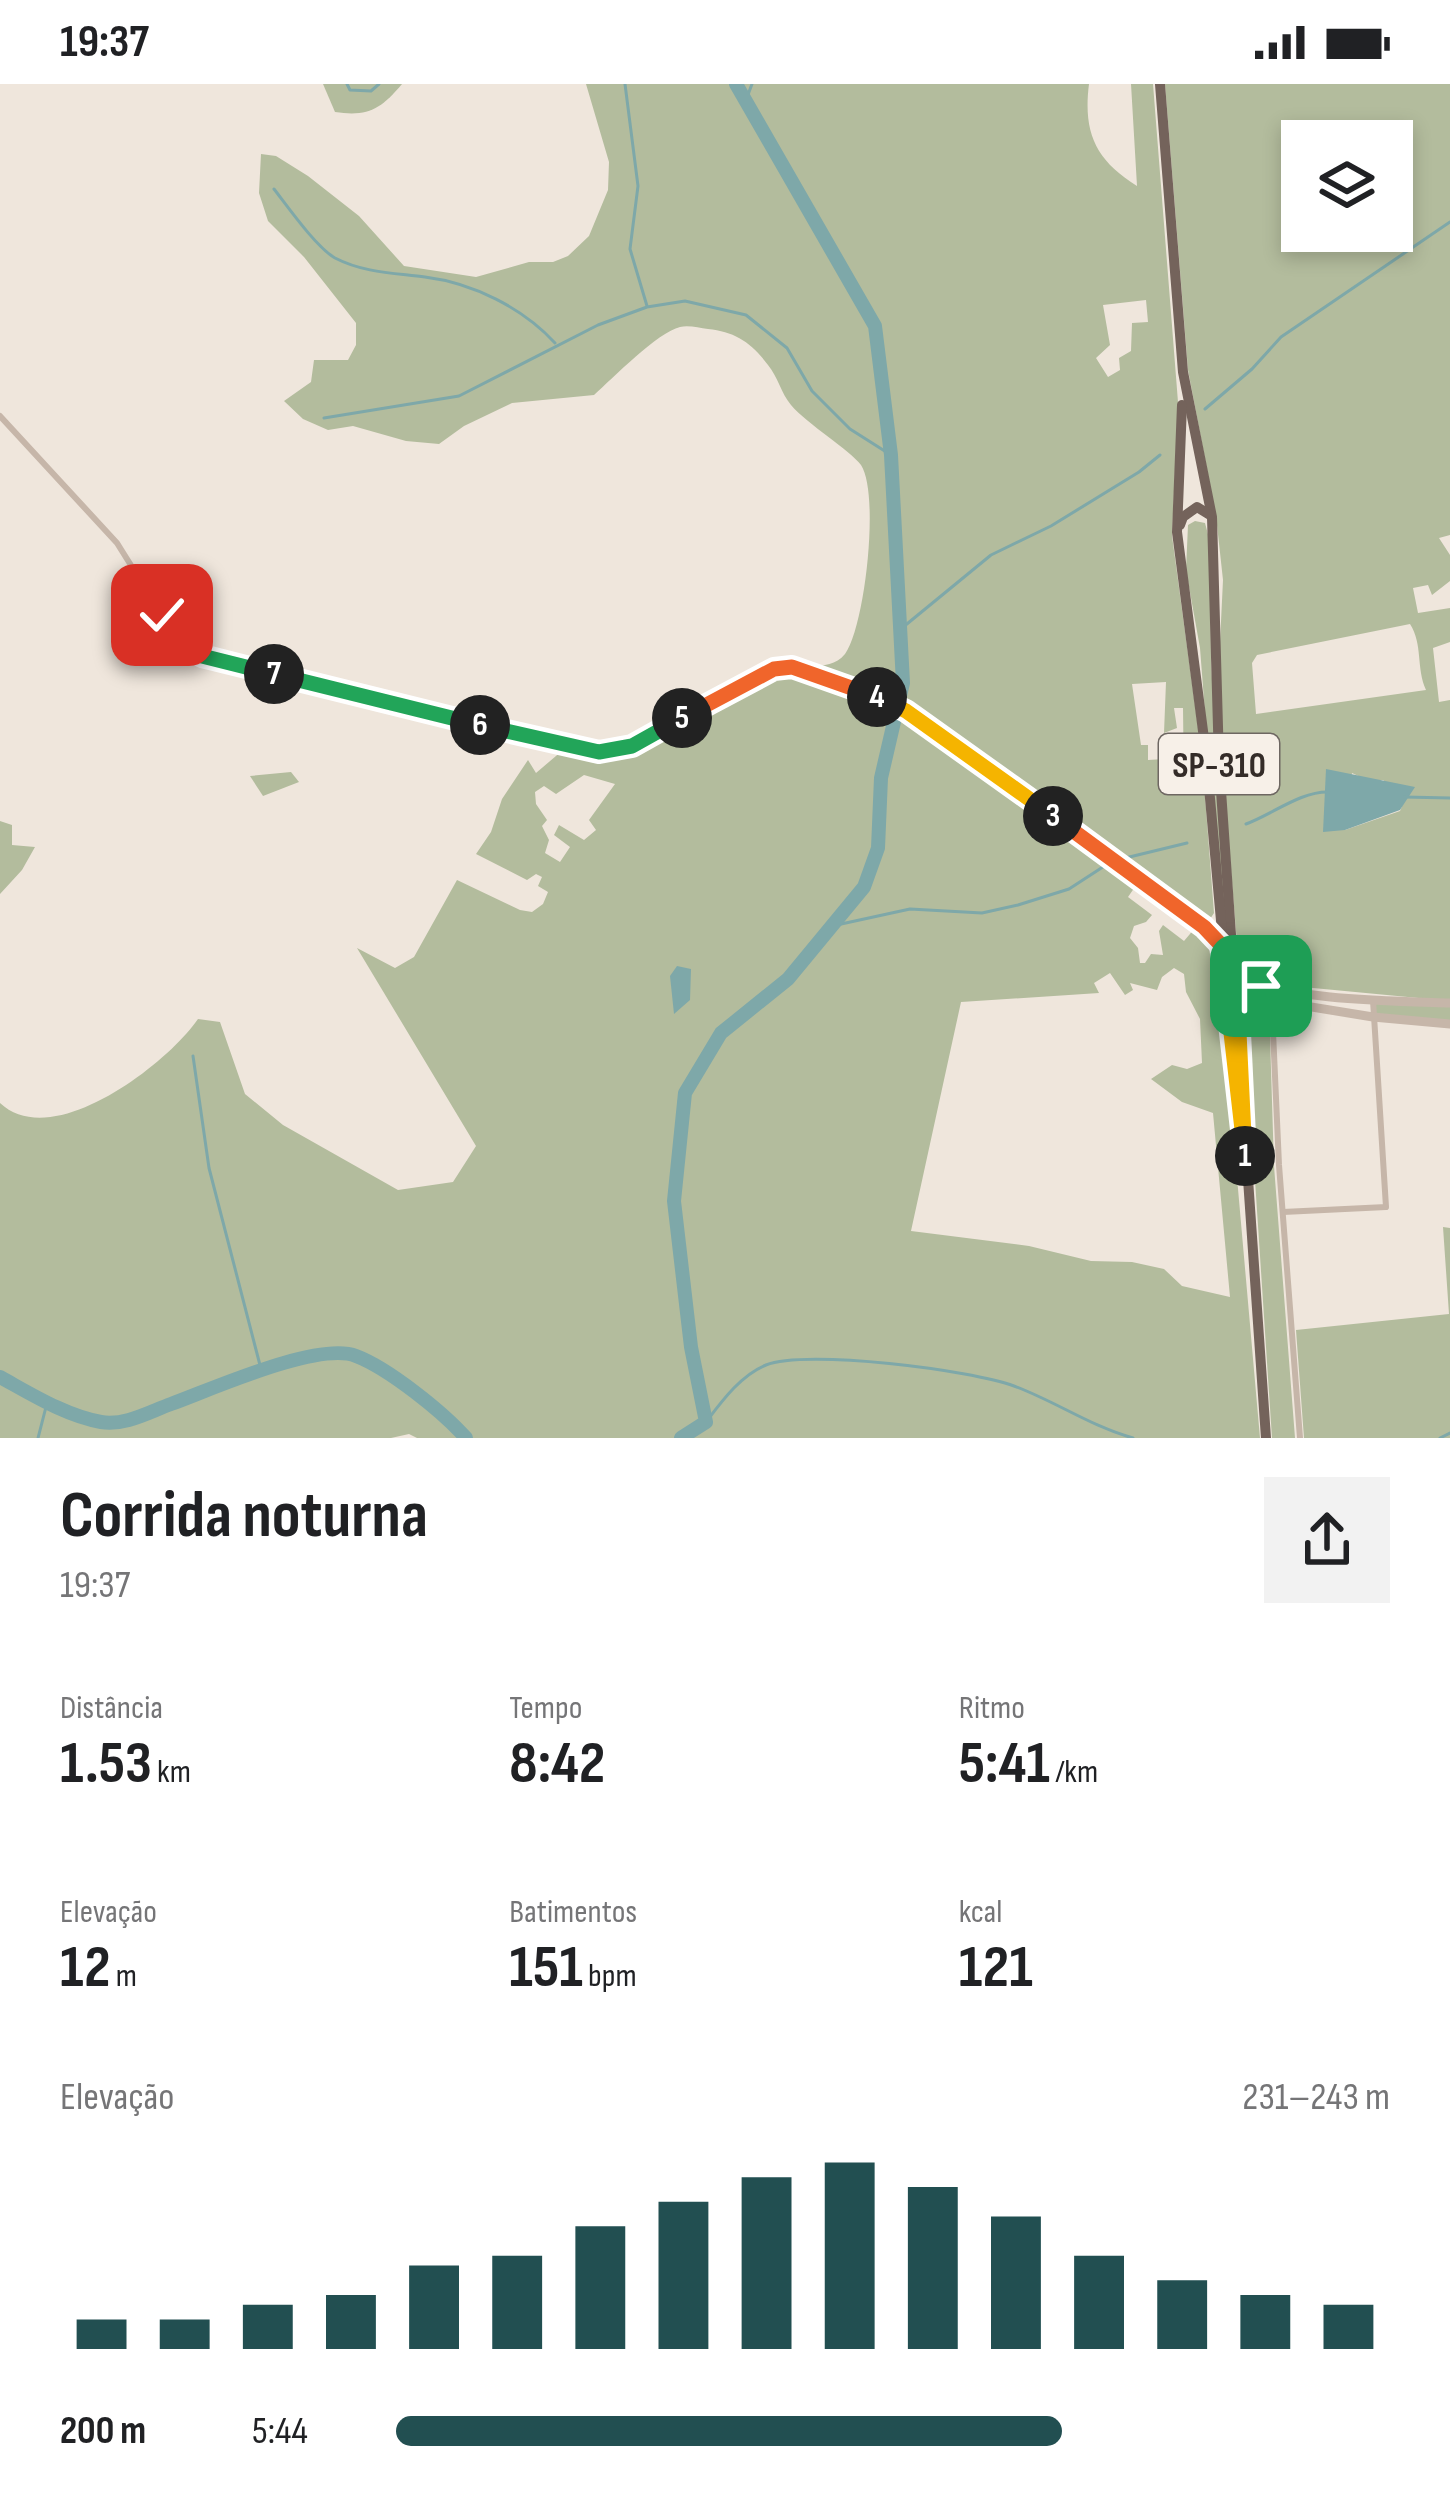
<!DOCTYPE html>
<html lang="pt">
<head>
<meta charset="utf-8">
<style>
  body { margin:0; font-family:"Sofia Sans Condensed",sans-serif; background:#f2f2f2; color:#202124; height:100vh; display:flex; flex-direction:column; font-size:45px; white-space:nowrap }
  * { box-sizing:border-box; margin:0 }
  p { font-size:39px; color:#757577 }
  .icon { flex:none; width:66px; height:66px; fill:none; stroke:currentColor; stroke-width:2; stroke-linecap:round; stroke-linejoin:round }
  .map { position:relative; height:1354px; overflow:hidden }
  .details { display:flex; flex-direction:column; background:#fff; flex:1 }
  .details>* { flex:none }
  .fabs { position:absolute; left:1281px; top:36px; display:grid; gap:24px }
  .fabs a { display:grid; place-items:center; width:132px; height:132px; border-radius:0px; background:#fff; box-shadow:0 6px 18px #0003; font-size:60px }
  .pin { position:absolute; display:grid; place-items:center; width:102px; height:102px; color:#fff; margin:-51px; border-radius:24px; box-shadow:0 6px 18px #0006 }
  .km { position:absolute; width:60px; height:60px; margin:-30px; border-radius:50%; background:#222; color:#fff; font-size:33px; line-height:60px; text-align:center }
  .round { display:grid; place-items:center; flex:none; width:126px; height:126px; border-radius:0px; background:#f2f2f2 }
  .overview { display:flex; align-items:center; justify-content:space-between; height:204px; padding:0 60px }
  h1 { font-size:66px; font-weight:700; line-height:90px }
  .metrics { display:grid; grid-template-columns:repeat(3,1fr); gap:18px; height:204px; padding:12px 60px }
  .metrics div { display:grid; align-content:center }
  .metrics b { font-size:60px; font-weight:700 }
  .metrics small { font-size:33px; font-weight:400 }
  .metrics p { font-size:33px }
  .chart { height:336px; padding:24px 60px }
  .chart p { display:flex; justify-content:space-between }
  .chart svg { width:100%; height:216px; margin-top:12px; stroke:#224f51; stroke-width:6 }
  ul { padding:0 60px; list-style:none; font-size:39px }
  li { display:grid; grid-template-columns:192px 144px 1fr; align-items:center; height:90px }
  li i { height:30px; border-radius:15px; background:#224f51 }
  .status { display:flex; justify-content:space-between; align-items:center; height:84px; padding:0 60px; background:#fff; direction:ltr }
  .status svg { height:33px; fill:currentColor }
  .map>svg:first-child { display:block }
  .green { fill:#b3bc9d; fill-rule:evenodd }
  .water { fill:#7ea8a9 }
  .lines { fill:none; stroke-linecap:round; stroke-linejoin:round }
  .stream { stroke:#7ea8a9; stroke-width:3 }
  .river { stroke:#7ea8a9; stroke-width:14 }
  .minor { stroke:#c6b6a9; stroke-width:6 }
  .tertiary { stroke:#c6b6a9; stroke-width:9 }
  .primary { stroke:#74635b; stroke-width:10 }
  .split-1-casing { stroke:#fff; stroke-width:24 }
  .split-2-casing { stroke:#fff; stroke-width:24 }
  .split-3-casing { stroke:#fff; stroke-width:24 }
  .split-4-casing { stroke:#fff; stroke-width:24 }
  .split-5-casing { stroke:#fff; stroke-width:24 }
  .split-6-casing { stroke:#fff; stroke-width:24 }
  .split-7-casing { stroke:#fff; stroke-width:24 }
  .split-8-casing { stroke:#fff; stroke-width:24 }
  .split-1 { stroke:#f5b400; stroke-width:15 }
  .split-2 { stroke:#f5b400; stroke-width:15 }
  .split-3 { stroke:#f0652b; stroke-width:15 }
  .split-4 { stroke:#f5b400; stroke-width:15 }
  .split-5 { stroke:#f0652b; stroke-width:15 }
  .split-6 { stroke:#22a559; stroke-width:15 }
  .split-7 { stroke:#22a559; stroke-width:15 }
  .split-8 { stroke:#22a559; stroke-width:15 }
  .labels { text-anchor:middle; stroke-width:12; stroke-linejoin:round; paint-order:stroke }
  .shield { fill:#f7f0e8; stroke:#6e6762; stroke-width:3 }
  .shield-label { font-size:36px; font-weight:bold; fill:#342c28 }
</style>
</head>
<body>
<div class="status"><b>19:37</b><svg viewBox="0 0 49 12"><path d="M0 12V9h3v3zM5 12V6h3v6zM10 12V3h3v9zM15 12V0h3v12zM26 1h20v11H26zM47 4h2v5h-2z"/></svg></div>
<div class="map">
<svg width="1450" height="1354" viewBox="0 0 1450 1354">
  <rect width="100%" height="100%" fill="#efe6dc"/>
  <g class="green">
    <path d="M323,0H402C381,25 368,33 335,28Z"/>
    <path d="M586,0H1089C1083,48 1095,76 1137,102L1131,0H1153L1178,318L1172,452L1202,673L1214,829L1210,835L1203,837L908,624L811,583C824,581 836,581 845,570C865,543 880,410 861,381C850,366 807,340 791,321C781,309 778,293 768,281C751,258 735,248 708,245C699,244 689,241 680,243C658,248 613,294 594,311L512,319L464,342L439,360L406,357L353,342L328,346L303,335L284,317L311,298L314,276H348L356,261V239L304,173L268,137L259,109L261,70L276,72L308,92L359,132L404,182L476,193L529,178H553L568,172L589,152L608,106L609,78ZM1146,216L1148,238L1132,239L1131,267L1119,274L1120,286L1108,293L1096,274L1110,261L1103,221ZM1166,598L1164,649L1177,644L1174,624H1183L1184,707L1165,675L1148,676V661H1141L1132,600Z"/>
    <path d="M1165,0H1450V451L1439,454L1450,471V497L1432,511L1428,501L1413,504L1418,529L1450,524V558L1433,564L1439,618L1450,616V917L1271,900L1251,895L1239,884L1222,675L1219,579L1223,496L1216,432L1188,286ZM1302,57H1392V147H1302ZM1410,540C1423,560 1416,584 1426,606L1256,630L1252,579L1257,571ZM1352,689L1369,697L1383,696L1406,713L1400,727L1345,746Z"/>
    <polygon points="1195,437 1205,439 1210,458 1211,578 1228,853 1223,861 1200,564 1186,486 1188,441"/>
    <path d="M775,590H810L898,626L1137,800L1128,813L1152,831L1146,838L1134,842L1130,854L1138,864L1140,879H1145L1151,870L1163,871L1159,847L1163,841L1184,857L1195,844L1217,867L1260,1354H417L409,1350L391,1354H0V1019C53,1069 168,979 198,935L220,938L245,1010L283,1041L398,1106L453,1098L476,1062L357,864L395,884L414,873L457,796L520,826L532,828L543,820L548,808L538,802L542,793L536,790L527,796L476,770L491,748L502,715L528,676L536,689L563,666L598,673L632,667ZM584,691L615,700L589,736L596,746L584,756L559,741L554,751L570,763L560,778L545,769L549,756L542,742L547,736L536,720L535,708L544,702L556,710ZM1174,884L1184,890L1186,908L1200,935L1202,979L1187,985L1172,981L1151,995L1182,1018L1213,1029L1230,1213L1182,1202L1164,1185L1132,1178L1091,1177L1029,1162L911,1147L961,918L1099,909L1094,899L1110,889L1125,911L1133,906L1130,899L1157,906L1162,893Z"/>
    <polygon points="291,688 299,698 263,712 250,692"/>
    <polygon points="0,737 12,741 12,761 35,763 22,786 0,810"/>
    <polygon points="1264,917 1269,921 1274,1082 1295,1354 1272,1354 1244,929"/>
    <polygon points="1375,919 1450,922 1450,938 1375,932"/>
    <polygon points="1443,1143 1450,1144 1450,1354 1304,1354 1296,1246 1449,1230"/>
  </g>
  <g class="water">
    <polygon points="1326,685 1415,703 1400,726 1345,746 1323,748"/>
    <polygon points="677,882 691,885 690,916 674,930 670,892"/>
  </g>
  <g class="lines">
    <g class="stream">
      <polyline points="347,0 350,6 371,7 379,0"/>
      <polyline points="625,0 638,102 630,165 647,222"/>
      <polyline points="746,16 752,0"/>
      <path d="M274,105C288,123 316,163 335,174C364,189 395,189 425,193C473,199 523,224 555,259"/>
      <polyline points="1205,325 1252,285 1281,253 1450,138"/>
      <polyline points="324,334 459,312 598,241 647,223 685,217 746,231 787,264 812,307 850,345 891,371"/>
      <polyline points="902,544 991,471 1051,442 1139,388 1160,371"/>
      <polyline points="1404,713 1450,714"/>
      <path d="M1246,740C1273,730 1301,707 1329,708"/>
      <polyline points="1117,776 1187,759"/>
      <polyline points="832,842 910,825 982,829 1018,821 1069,805 1109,779"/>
      <polyline points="193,972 209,1084 261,1285"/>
      <path d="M706,1338C722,1317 741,1291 766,1281C806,1265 972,1286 1014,1302C1055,1317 1090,1342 1133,1354"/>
      <polyline points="38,1354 47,1319"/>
      <polyline points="1440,1354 1450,1349"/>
    </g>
    <g class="river">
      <path d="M0,1293C31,1310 66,1332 101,1338C125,1342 149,1328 171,1320C210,1306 318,1257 356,1272C388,1284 443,1328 466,1354"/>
      <polyline points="681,1354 706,1338 691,1263 674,1117 685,1009 721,949 788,895 864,803 878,764 881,694 903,599 891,371 875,242 736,0"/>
    </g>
    <g class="minor">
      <polyline points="0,332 117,459 179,558 202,572 599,668 631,662 774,585 811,586 906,627 1204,843 1221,861"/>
      <polyline points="1271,903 1279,1081 1300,1354"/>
      <polyline points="1283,1128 1386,1123 1373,916"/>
    </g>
    <g class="tertiary">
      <path d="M1235,892C1284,916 1393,917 1450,919"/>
      <polyline points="1238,928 1262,915 1373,933 1450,940"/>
    </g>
    <g class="primary">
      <polyline points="1160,0 1183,288 1212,433 1219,678 1266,1354"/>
      <polyline points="1182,321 1177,448 1206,670 1238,1025"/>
      <polyline points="1180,441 1183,433 1197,423 1210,431"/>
    </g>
  </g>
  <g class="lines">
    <defs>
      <polyline id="split-1" points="1245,1072 1238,928 1262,915 1271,919 1271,903 1261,902"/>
      <polyline id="split-2" points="1221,861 1245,1072"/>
      <polyline id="split-3" points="1053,732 1204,843 1221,861"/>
      <polyline id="split-4" points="877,613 906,627 1053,732"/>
      <polyline id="split-5" points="682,634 774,585 792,583 877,613"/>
      <polyline id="split-6" points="480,641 599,668 632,662 682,634"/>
      <polyline id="split-7" points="274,590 480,641"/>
      <polyline id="split-8" points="162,531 178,558 202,572 274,590"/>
    </defs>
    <use href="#split-1" class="split-1-casing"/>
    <use href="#split-2" class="split-2-casing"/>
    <use href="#split-3" class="split-3-casing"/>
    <use href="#split-4" class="split-4-casing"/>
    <use href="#split-5" class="split-5-casing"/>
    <use href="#split-6" class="split-6-casing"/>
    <use href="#split-7" class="split-7-casing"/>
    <use href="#split-8" class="split-8-casing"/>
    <use href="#split-1" class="split-1"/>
    <use href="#split-2" class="split-2"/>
    <use href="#split-3" class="split-3"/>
    <use href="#split-4" class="split-4"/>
    <use href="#split-5" class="split-5"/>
    <use href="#split-6" class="split-6"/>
    <use href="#split-7" class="split-7"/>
    <use href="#split-8" class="split-8"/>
  </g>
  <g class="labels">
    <rect class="shield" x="1159" y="650" width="120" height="60" rx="9"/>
    <g class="shield-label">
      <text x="1219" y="693">SP-310</text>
    </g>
  </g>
</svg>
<div class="fabs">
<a><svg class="icon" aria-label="layers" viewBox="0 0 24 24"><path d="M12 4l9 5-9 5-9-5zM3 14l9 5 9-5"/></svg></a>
</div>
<div class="pin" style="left:1261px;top:902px;background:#1e9e55"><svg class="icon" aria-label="arrive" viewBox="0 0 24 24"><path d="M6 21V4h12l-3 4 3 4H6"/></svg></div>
<div class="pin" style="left:162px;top:531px;background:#d93025"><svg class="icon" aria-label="check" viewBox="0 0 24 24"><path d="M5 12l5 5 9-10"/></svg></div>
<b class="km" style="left:1245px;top:1072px">1</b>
<b class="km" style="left:1053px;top:732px">3</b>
<b class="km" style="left:877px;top:613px">4</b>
<b class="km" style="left:682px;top:634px">5</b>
<b class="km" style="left:480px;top:641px">6</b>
<b class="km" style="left:274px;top:590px">7</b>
</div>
<section class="details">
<div class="overview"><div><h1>Corrida noturna</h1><p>19:37</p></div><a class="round"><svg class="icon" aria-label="share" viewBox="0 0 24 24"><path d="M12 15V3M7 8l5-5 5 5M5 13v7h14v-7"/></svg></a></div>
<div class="metrics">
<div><p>Distância</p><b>1.53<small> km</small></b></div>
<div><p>Tempo</p><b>8:42</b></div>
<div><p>Ritmo</p><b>5:41<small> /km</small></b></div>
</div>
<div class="metrics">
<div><p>Elevação</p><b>12<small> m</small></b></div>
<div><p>Batimentos</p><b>151<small> bpm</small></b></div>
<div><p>kcal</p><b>121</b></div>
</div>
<div class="chart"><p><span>Elevação</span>231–243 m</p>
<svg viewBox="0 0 160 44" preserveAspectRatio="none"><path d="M5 44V38M15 44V38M25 44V35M35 44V33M45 44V27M55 44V25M65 44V19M75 44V14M85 44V9M95 44V6M105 44V11M115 44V17M125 44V25M135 44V30M145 44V33M155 44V35"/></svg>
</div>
<ul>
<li><b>200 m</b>5:44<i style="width:67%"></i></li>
</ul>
</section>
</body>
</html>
